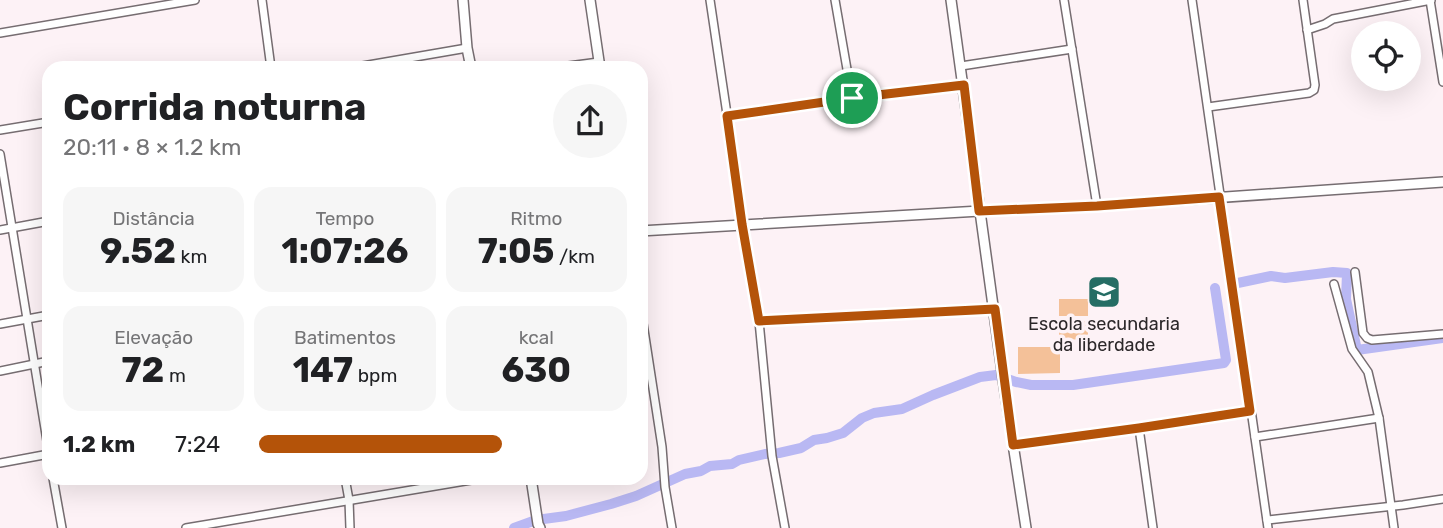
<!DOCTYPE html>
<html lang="pt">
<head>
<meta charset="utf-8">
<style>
  body { margin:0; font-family:Rubik,sans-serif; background:#f6f6f6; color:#202124; height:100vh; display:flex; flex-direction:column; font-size:26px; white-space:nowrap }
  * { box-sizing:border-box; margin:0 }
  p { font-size:23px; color:#757577 }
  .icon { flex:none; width:38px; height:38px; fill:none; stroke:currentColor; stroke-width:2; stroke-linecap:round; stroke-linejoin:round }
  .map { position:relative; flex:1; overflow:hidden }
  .side { position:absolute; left:42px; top:61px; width:606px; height:424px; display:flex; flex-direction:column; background:#fff; border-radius:21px; box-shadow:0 7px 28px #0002 }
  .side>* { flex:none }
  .buttons { position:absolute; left:1351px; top:21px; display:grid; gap:14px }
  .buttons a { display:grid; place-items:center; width:70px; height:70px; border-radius:50%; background:#fff; box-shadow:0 7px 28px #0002; font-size:35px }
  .pin { position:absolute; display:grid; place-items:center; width:60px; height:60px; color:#fff; margin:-30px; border:4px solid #fff; border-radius:50%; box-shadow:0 2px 7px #0007 }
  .round { display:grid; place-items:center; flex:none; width:74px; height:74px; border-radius:37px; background:#f6f6f6 }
  .overview { display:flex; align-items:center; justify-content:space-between; height:119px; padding:0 21px }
  h1 { font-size:38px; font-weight:700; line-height:52px }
  .stats { display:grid; grid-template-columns:repeat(3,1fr); gap:10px; height:119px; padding:7px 21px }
  .stats div { display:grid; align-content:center; border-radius:18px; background:#f6f6f6; text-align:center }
  .stats b { font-size:35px; font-weight:700 }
  .stats small { font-size:19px; font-weight:400 }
  .stats p { font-size:19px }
  ul { padding:0 21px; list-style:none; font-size:23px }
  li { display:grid; grid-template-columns:112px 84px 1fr; align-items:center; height:52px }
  li i { height:18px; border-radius:9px; background:#b45309 }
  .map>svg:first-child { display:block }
  .green { fill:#f4c199 }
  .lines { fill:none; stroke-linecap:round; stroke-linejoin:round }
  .canal { stroke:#b9b8f3; stroke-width:10 }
  .minor-casing { stroke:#766d71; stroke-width:10 }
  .tertiary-casing { stroke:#766d71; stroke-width:12 }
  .minor { stroke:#fff; stroke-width:7 }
  .tertiary { stroke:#fff; stroke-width:9 }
  .route-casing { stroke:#fff; stroke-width:14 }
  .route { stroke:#b45309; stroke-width:9 }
  .labels { text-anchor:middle; stroke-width:7; stroke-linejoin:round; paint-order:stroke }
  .poi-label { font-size:18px; fill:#2c282a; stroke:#fdf2f6 }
</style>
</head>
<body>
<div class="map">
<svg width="1443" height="528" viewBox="0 0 1443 528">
  <rect width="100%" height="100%" fill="#fdf2f6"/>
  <g class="green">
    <rect x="1059" y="299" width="29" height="17"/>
    <polygon points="1088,321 1088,339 1059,340 1059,322"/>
    <polygon points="1018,347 1060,347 1060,373 1018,374"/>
  </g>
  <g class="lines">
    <g class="canal">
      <polyline points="1233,284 1271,276 1285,278 1333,272 1347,273 1346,299 1357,350 1443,338"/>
      <polyline points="514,528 536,520 566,516 611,504 636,496 685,474 701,471 710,466 732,464 739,460 765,454 779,453 801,448 814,440 827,438 843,433 862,418 874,413 902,409 933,395 980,377 996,375 1016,382 1031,385 1073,385 1224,363 1226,360 1215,288"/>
    </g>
    <defs>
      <g id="minor">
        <polyline points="262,0 271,68"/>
        <polyline points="710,0 735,168 742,224 759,321 772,456 785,528"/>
        <polyline points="835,0 852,98"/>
        <polyline points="1064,0 1097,206"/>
        <polyline points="1192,0 1268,528"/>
        <polyline points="1430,0 1443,82"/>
        <polyline points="1307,30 1325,24 1333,19 1431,0"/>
        <polyline points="0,33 195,0"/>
        <polyline points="961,66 1072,49"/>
        <polyline points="351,68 467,48"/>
        <polyline points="553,68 599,62"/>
        <polyline points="1208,107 1309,93 1314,90 1315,85 1303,0"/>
        <polyline points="727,116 852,98 964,85"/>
        <polyline points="0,130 49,122"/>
        <polyline points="0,154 49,453"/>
        <polyline points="0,230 49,221"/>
        <polyline points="1355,272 1363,333 1367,338 1372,340 1443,334"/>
        <polyline points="1334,284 1352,349 1368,372 1379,418 1394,528"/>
        <polyline points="640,304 662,447 665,487 672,528"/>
        <polyline points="759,321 995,309"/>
        <polyline points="0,324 49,315"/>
        <polyline points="0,371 49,361"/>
        <polyline points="1139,428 1153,528"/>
        <polyline points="1255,437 1379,418"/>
        <polyline points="1013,445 1139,428 1250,411"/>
        <polyline points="0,463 49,454"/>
        <polyline points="53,478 62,528"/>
        <polyline points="345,478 349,500 350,528"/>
        <polyline points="1267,520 1403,505 1443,499"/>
        <polyline points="186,528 483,478"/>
      </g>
      <g id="tertiary">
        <polyline points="463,0 467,48 471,68"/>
        <polyline points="590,0 600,68"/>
        <polyline points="951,0 1004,386 1026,528"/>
        <polyline points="640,231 980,211 1097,206 1443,182"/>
        <polyline points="531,478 538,524 540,528"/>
      </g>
    </defs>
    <use href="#minor" class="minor-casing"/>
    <use href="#tertiary" class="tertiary-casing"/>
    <use href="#minor" class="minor"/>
    <use href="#tertiary" class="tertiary"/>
  </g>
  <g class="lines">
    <defs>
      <polygon id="route" points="964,85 979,211 1097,206 1219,197 1250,411 1139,428 1013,445 995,309 759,321 742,224 727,116 852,98"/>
    </defs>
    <use href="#route" class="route-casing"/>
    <use href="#route" class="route"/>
  </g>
  <defs>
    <symbol id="school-square" viewBox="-11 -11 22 22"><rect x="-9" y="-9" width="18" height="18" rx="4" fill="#256d64" stroke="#fdf2f6"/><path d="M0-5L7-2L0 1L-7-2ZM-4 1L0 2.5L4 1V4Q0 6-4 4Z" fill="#fff"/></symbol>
  </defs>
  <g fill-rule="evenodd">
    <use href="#school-square" x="1085" y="273" width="38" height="38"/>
  </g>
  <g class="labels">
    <g class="poi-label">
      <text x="1104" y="330">Escola secundaria<tspan x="1104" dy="21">da liberdade</tspan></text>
    </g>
  </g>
</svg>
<div class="buttons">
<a><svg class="icon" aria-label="locate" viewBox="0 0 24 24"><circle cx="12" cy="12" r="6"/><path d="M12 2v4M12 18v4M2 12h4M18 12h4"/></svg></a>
</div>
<div class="pin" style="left:852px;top:98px;background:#1e9e55"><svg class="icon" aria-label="arrive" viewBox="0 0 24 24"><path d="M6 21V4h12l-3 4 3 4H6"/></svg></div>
<section class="side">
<div class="overview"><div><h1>Corrida noturna</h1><p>20:11 · 8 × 1.2 km</p></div><a class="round"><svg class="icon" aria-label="share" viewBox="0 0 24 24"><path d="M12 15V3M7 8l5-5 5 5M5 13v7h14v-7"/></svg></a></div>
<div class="stats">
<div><p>Distância</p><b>9.52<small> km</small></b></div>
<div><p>Tempo</p><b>1:07:26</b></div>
<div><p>Ritmo</p><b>7:05<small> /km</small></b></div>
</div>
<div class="stats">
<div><p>Elevação</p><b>72<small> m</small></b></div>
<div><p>Batimentos</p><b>147<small> bpm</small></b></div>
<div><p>kcal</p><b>630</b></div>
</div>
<ul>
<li><b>1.2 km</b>7:24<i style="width:66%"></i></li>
</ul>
</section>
</div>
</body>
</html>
